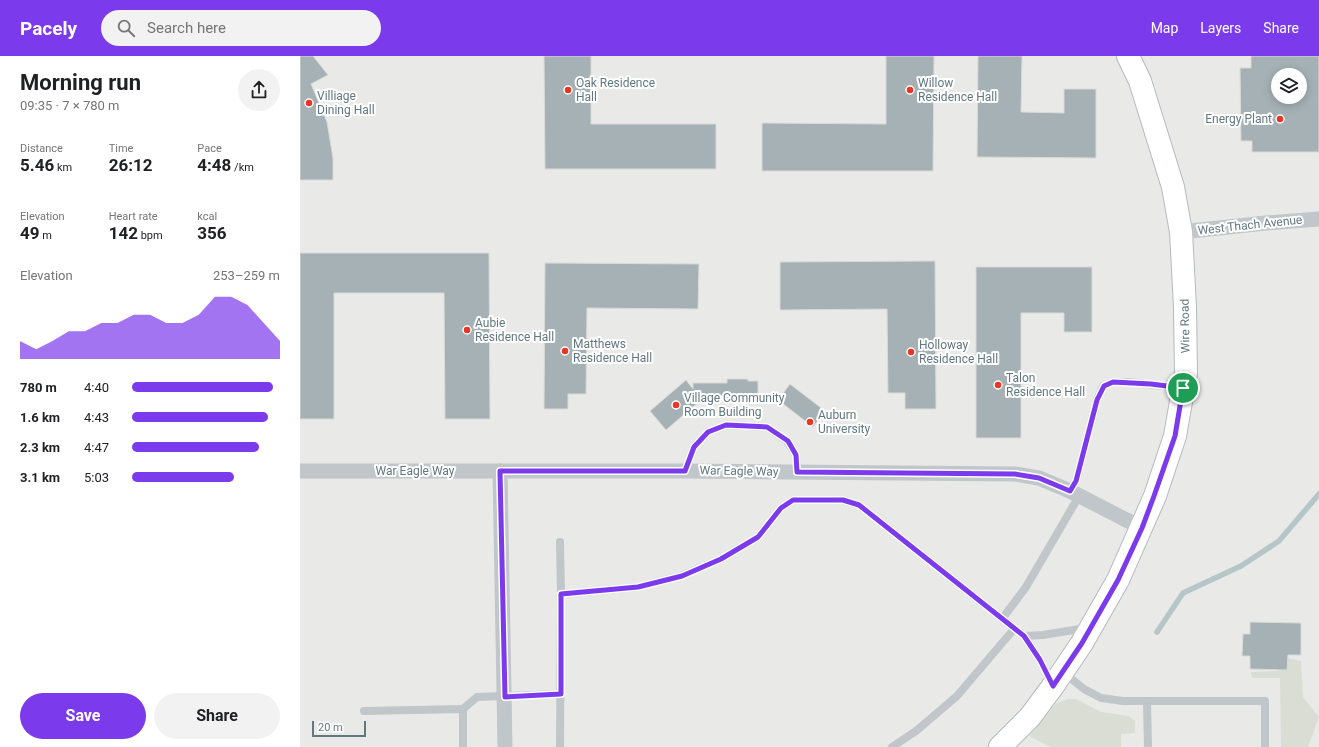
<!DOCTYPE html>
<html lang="en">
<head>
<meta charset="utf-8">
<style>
  body { margin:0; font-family:Roboto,sans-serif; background:#f2f2f2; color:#202124; height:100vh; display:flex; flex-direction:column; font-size:15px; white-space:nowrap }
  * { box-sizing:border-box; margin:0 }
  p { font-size:13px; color:#757577 }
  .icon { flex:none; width:22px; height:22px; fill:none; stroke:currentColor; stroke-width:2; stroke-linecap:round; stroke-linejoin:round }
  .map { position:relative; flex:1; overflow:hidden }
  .panel { display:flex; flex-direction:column; background:#fff; width:300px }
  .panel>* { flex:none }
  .buttons { position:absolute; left:971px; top:12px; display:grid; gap:8px }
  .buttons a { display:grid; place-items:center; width:36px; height:36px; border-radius:50%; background:#fff; box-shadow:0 2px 10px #0003; font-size:20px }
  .scale { position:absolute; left:12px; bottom:10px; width:54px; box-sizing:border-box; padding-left:4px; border:2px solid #627881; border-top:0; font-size:11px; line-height:14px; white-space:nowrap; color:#627881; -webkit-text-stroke:3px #fff; paint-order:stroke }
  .pin { position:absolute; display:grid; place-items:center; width:34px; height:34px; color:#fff; margin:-17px; border:2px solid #fff; border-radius:50%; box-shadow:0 1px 4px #0007 }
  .round { display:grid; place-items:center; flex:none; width:42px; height:42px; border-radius:21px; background:#f2f2f2 }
  .headline { display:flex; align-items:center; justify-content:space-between; height:68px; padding:0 20px }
  h1 { font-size:22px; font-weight:700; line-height:30px }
  .metrics { display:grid; grid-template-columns:repeat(3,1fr); gap:6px; height:68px; padding:4px 20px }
  .metrics div { display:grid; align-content:center }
  .metrics b { font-size:17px; font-weight:700 }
  .metrics small { font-size:11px; font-weight:400 }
  .metrics p { font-size:11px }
  .chart { height:112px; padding:8px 20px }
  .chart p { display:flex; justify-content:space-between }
  .chart svg { width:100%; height:72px; margin-top:4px; fill:#7c3aed; opacity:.7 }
  .button { display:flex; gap:8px; margin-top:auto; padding:8px 20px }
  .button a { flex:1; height:46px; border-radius:24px; background:#7c3aed; color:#fff; font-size:16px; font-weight:700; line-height:46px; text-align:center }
  .button a+a { background:#f2f2f2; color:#202124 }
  ul { padding:0 20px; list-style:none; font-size:13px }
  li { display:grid; grid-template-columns:64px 48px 1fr; align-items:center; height:30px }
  li i { height:10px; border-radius:5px; background:#7c3aed }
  header { display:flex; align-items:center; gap:24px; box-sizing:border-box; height:56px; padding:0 20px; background:#7c3aed; color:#fff }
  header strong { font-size:19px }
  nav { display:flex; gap:22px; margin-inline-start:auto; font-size:14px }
  .search { width:280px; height:36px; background:#f2f2f2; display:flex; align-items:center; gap:10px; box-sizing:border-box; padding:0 14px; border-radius:22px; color:#757577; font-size:15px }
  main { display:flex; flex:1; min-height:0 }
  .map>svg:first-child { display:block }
  .built { fill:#e9e9e8; fill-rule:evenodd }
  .green { fill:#d9ddd4 }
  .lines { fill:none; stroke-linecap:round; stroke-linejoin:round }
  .stream { stroke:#b6c6c8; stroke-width:5.5 }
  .building { fill:#a5b1b5; stroke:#dad9d7; fill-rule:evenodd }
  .secondary-casing { stroke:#b3babe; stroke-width:24 }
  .lane { stroke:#c0c6c9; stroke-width:8 }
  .street { stroke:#c0c6c9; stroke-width:15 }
  .secondary { stroke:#fff; stroke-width:22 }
  .route-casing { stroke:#fff; stroke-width:8 }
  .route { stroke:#7c3aed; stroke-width:5 }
  .poi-dot { fill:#e93524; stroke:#fff; stroke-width:1.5 }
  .labels { text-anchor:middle; stroke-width:4; stroke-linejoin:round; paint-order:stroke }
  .poi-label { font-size:12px; fill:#627881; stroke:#fff; text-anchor:start }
  .street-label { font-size:12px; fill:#627881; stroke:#fff }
</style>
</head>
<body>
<header>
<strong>Pacely</strong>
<div class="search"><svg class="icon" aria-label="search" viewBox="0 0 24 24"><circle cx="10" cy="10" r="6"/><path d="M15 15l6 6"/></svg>Search here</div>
<nav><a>Map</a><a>Layers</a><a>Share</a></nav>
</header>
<main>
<section class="panel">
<div class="headline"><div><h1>Morning run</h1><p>09:35 · 7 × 780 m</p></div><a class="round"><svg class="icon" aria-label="share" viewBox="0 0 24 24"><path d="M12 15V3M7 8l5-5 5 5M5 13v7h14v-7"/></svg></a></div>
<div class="metrics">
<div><p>Distance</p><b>5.46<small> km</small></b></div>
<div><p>Time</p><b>26:12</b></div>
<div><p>Pace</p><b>4:48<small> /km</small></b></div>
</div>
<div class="metrics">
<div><p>Elevation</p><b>49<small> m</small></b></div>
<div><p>Heart rate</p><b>142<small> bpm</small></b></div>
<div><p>kcal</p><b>356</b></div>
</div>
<div class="chart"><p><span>Elevation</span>253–259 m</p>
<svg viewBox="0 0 160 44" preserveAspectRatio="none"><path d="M0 44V33L10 38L20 33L30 27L40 27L50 22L60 22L70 17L80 17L90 22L100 22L110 17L120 6L130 6L140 11L150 22L160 33V44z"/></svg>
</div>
<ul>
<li><b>780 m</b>4:40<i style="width:95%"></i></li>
<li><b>1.6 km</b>4:43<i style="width:92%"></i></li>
<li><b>2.3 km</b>4:47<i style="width:86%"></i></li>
<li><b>3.1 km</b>5:03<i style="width:69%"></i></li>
</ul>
<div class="button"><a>Save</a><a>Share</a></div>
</section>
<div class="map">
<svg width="1019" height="691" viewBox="0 0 1019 691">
  <rect width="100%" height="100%" fill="#f8f8f5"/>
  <path class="built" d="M0,0H1019V691H0ZM978,19H1000V41H978Z"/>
  <g class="green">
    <polygon points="981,601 1001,605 1003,641 1019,661 1008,691 981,691 980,622 952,622 951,616 979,615"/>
    <polygon points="769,643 776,643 801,656 828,660 835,665 835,677 821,678 821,691 751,691 729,680 757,647"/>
  </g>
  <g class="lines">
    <polyline class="stream" points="857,576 883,537 941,510 979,485 1019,438"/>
  </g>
  <g class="building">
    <polygon points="0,0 13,0 28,19 11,28 27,66 33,102 33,124 0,124"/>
    <polygon points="244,0 291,0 291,68 416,68 416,113 245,113"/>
    <polygon points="586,0 634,0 633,115 462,115 462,67 586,68"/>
    <polygon points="678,0 722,0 721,56 764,57 764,33 796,33 796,102 677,101"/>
    <path d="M951,0H1019V96H952V85H941L940,12H951ZM978,19H1000V41H978Z"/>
    <polygon points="0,197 189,197 190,363 145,363 144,237 34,237 34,363 0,363"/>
    <polygon points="635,205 636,353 605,353 605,337 588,337 587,253 480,254 480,206"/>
    <polygon points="245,207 399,208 398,253 287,252 286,338 268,338 268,353 244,353"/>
    <polygon points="676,211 792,211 792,276 764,276 764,257 721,257 721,382 676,382"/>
    <polygon points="427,323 448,323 448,325 458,325 458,340 447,340 447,343 426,343 426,340 399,340 402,343 366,374 350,355 386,324 393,333 393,327 427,327"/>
    <polygon points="490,328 525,355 513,371 478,344"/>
    <polygon points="950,566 1001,567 1001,599 988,599 987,614 950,613 950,600 942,600 943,578 950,578"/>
  </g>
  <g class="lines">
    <defs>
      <polyline id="secondary" points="700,691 730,661 753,630 782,587 818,524 855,440 875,380 886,317 885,251 881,176 873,131 840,25 828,0"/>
    </defs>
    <use href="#secondary" class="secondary-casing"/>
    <g class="lane">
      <polyline points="385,415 394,391 408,376 426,369 467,371 487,385 496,399 497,416"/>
      <polyline points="770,435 776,425 797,344 803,330 813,326 828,326 883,332"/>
      <polyline points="260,486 261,538 260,691"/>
      <polyline points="261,538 338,531 381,520 421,503 458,481 481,452 493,444 543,444 559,449 724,580 740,604 752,627"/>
      <polyline points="702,563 726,531 779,440"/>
      <polyline points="724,580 743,579 786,572"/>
      <polyline points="763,616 784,633 801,642 823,645 965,645 965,691"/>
      <polyline points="847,646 848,691"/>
      <polyline points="163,653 177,641 261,638"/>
      <polyline points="64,655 163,653 163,691"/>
      <polyline points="592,691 616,675 657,640 714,573"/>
    </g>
    <g class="street">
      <polyline points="881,176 966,167 1019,163"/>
      <polyline points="0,415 385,415 715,418 739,422 770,435 842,472"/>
      <polyline points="200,415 205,691"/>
    </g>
    <use href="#secondary" class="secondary"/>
  </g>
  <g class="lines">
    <defs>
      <polygon id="route" points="813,326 851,328 883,332 875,380 854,440 842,472 818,524 782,587 753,630 740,604 724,580 559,449 543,444 493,444 481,452 458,481 421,503 382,520 338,531 261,538 261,638 205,641 200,415 385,415 394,391 408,376 426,369 467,371 488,385 496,399 497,416 715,418 739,422 770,435 776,425 797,344 804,330"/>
    </defs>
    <use href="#route" class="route-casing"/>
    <use href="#route" class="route"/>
  </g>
  <g class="poi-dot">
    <circle cx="268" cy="34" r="4"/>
    <circle cx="610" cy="34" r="4"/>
    <circle cx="9" cy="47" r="4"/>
    <circle cx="980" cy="63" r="4"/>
    <circle cx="167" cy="274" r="4"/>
    <circle cx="265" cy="295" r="4"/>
    <circle cx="611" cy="296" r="4"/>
    <circle cx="698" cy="329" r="4"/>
    <circle cx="376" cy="349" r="4"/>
    <circle cx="510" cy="366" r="4"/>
  </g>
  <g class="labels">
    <g class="poi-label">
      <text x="276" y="31">Oak Residence<tspan x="276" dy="14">Hall</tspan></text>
      <text x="618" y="31">Willow<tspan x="618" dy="14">Residence Hall</tspan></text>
      <text x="17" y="44">Villiage<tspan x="17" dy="14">Dining Hall</tspan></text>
      <text x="972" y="67" text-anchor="end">Energy Plant</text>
      <text x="175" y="271">Aubie<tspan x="175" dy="14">Residence Hall</tspan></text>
      <text x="273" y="292">Matthews<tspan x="273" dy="14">Residence Hall</tspan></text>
      <text x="619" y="293">Holloway<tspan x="619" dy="14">Residence Hall</tspan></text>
      <text x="706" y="326">Talon<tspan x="706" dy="14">Residence Hall</tspan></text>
      <text x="384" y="346">Village Community<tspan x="384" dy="14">Room Building</tspan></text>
      <text x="518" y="363">Auburn<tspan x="518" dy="14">University</tspan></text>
    </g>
    <g class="street-label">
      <text transform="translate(950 169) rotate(-6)" y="4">West Thach Avenue</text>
      <text transform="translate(885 270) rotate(-91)" y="4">Wire Road</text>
      <text x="115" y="419">War Eagle Way</text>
      <text transform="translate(439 415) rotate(1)" y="4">War Eagle Way</text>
    </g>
  </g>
</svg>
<div class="buttons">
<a><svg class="icon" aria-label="layers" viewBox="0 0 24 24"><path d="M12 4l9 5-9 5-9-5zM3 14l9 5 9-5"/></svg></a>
</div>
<div class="scale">20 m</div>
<div class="pin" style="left:883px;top:332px;background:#1e9e55"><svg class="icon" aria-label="arrive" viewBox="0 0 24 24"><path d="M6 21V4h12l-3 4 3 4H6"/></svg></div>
</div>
</main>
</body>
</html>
